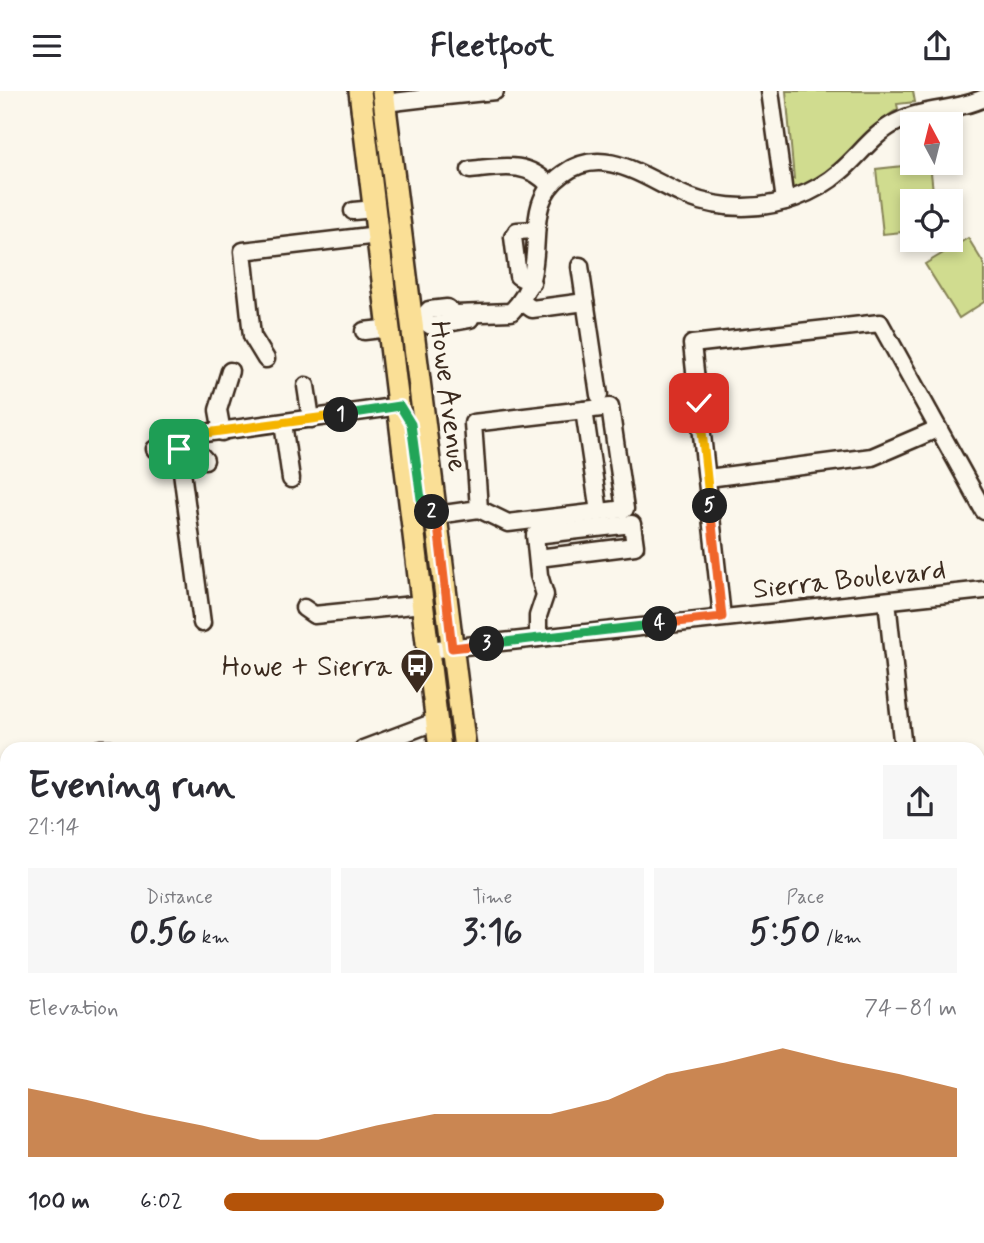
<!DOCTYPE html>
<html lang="en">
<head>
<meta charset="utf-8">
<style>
  body { margin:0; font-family:Mynerve,sans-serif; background:#f7f7f7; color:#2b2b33; height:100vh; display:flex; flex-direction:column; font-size:26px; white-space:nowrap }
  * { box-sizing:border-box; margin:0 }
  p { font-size:23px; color:#7c7c81 }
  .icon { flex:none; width:38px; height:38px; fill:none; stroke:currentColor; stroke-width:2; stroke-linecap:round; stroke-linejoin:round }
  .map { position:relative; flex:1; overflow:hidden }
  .sheet { position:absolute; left:0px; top:651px; width:985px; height:502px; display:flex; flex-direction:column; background:#fff; border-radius:21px 21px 0 0; box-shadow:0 4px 10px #0003 }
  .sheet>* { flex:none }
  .needle { width:46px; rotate:353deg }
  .fabs { position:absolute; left:900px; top:21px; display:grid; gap:14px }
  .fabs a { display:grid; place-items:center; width:63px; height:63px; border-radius:0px; background:#fff; box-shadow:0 4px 10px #0003; font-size:35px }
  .pin { position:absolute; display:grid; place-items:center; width:60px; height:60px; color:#fff; margin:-30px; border-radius:14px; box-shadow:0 4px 10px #0006 }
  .km { position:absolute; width:35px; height:35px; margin:-18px; border-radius:50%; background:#222; color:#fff; font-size:19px; line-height:35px; text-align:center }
  .round { display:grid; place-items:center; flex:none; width:74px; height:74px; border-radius:0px; background:#f7f7f7 }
  .headline { display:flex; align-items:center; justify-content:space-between; height:119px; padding:0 28px }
  h1 { font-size:38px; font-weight:700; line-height:52px }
  .stats { display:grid; grid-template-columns:repeat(3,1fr); gap:10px; height:119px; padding:7px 28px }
  .stats div { display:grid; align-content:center; border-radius:0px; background:#f7f7f7; text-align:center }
  .stats b { font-size:35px; font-weight:700 }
  .stats small { font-size:19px; font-weight:400 }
  .stats p { font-size:19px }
  .chart { height:196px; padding:14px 28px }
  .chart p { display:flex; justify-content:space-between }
  .chart svg { width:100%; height:126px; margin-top:7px; fill:#b45309; opacity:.7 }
  ul { padding:0 28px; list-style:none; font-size:23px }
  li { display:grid; grid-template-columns:112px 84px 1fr; align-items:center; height:52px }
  li i { height:18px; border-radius:9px; background:#b45309 }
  header { display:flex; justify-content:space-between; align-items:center; height:91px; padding:0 28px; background:#fff; font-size:32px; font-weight:700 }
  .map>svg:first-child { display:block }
  .green { fill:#d0dc8f; stroke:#868356; stroke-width:2 }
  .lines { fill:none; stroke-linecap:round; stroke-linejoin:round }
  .minor-casing { stroke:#3b2a1e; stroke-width:21 }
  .major-casing { stroke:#3b2a1e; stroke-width:26 }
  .minor { stroke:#fbf7ec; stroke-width:16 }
  .major { stroke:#fadf96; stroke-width:21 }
  .split-1-casing { stroke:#fff; stroke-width:14 }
  .split-2-casing { stroke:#fff; stroke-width:14 }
  .split-3-casing { stroke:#fff; stroke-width:14 }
  .split-4-casing { stroke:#fff; stroke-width:14 }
  .split-5-casing { stroke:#fff; stroke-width:14 }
  .split-6-casing { stroke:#fff; stroke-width:14 }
  .split-1 { stroke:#f5b400; stroke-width:9 }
  .split-2 { stroke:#22a559; stroke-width:9 }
  .split-3 { stroke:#f0652b; stroke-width:9 }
  .split-4 { stroke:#22a559; stroke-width:9 }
  .split-5 { stroke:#f0652b; stroke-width:9 }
  .split-6 { stroke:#f5b400; stroke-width:9 }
  .labels { text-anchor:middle; stroke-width:7; stroke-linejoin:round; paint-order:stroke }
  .street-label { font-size:28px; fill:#3b2a1e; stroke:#fbf7ec }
  .poi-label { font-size:28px; fill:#3b2a1e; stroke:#fbf7ec; text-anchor:end }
</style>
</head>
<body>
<header><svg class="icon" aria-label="menu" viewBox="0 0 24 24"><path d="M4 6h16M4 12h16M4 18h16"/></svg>Fleetfoot<svg class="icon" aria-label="share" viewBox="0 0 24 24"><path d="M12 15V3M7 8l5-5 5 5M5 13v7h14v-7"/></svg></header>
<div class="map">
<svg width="984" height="1152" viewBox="0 0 984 1152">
  <rect width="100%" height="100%" fill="#fbf7ec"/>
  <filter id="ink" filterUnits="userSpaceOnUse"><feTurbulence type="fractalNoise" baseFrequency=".0143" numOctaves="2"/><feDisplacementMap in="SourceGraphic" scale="14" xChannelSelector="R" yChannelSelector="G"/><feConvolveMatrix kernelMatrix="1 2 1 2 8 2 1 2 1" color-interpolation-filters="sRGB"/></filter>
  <g filter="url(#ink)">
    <g class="green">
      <path d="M786,0H913L915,11L897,13L898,18C866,37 849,70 818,89C809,95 797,98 787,102L784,90L794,88Z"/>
      <polygon points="930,72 934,110 912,110 912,140 883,143 876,78"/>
      <polygon points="968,147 984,173 984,211 959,227 925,173"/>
      <polygon points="0,954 7,956 7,1064 0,1063"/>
    </g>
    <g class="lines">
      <defs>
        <g id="minor">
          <polyline points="427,0 427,7 495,0"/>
          <polyline points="770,0 785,110"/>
          <polyline points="385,12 427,7"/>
          <path d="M470,79C501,76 527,69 550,95"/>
          <polyline points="353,120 375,118"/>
          <polyline points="580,175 599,304"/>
          <polyline points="532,192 518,185 513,146 517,140 536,139"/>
          <polyline points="522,211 532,218 585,211"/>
          <path d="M421,228L429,219L447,217L455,223L511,221C557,176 514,118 563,83C605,52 647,89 686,105C704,112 724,116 743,116C778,116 815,103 841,80C860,64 874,42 897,31C924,17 957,20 984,7"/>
          <polyline points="413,229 421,228 431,235 470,228"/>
          <polyline points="364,240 390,237"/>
          <polyline points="266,268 252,245 243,160 378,144"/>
          <polyline points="306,295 311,328"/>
          <polyline points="584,319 599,421"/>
          <polyline points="283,332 291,388"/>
          <polyline points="222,341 218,319 230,280"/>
          <polyline points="183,345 179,358 202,532"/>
          <polyline points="183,345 205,369"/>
          <polyline points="155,358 183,345 400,315"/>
          <polyline points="708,387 872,366 937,338"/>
          <polyline points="437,424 479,418 473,332 610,316 625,418 508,432 479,418"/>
          <polyline points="887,510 903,658"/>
          <polyline points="304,517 314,524 423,513"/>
          <polyline points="722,526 692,253 880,232 984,420"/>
          <polyline points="538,547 538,525 545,504 539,484 535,444 632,433 635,455 538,467"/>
          <polyline points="428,559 984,499"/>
          <polyline points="100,658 111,658"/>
          <polyline points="363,658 437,630"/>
          <polyline points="0,821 7,819"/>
          <polyline points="0,974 7,973"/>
          <polyline points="648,1146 666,1152"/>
          <polyline points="717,1146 718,1152"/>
          <polyline points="738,1146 738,1152"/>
          <polyline points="864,1146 864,1152"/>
          <polyline points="913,1146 913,1152"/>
          <polyline points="954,1146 954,1152"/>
          <polyline points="25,1152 26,1146"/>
          <polyline points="76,1152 80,1146"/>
          <polyline points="127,1152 130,1146"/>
          <polyline points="367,1152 367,1146"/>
        </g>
        <g id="major">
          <polyline points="360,0 440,658"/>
          <polyline points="383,0 465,658"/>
          <polyline points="504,1146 505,1152"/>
          <polyline points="533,1146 534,1152"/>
        </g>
      </defs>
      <use href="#minor" class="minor-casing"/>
      <use href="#major" class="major-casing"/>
      <use href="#minor" class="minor"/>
      <use href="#major" class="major"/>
    </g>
  </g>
  <g class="lines" filter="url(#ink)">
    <defs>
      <polyline id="split-1" points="179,358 183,345 341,324"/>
      <polyline id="split-2" points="341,324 400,315 411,333 421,408 432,421"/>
      <polyline id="split-3" points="432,421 437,426 452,557 487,553"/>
      <polyline id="split-4" points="487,553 660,533"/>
      <polyline id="split-5" points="660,533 722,526 710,415"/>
      <polyline id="split-6" points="699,312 710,415"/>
    </defs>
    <use href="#split-1" class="split-1-casing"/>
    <use href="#split-2" class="split-2-casing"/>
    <use href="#split-3" class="split-3-casing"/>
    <use href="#split-4" class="split-4-casing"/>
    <use href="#split-5" class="split-5-casing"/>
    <use href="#split-6" class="split-6-casing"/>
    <use href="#split-1" class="split-1"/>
    <use href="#split-2" class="split-2"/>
    <use href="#split-3" class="split-3"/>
    <use href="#split-4" class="split-4"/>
    <use href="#split-5" class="split-5"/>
    <use href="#split-6" class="split-6"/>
  </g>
  <defs>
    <symbol id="bus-pin" viewBox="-11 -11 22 30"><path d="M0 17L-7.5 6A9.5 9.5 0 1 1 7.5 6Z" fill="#3b2a1e" stroke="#fbf7ec"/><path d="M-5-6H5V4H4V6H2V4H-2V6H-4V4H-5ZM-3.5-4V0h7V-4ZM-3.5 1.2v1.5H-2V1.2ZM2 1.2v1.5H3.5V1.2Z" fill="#fff"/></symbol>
  </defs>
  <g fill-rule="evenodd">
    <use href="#bus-pin" x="398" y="555" width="38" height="52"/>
  </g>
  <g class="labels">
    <g class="street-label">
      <text transform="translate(450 305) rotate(83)" y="10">Howe Avenue</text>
      <text transform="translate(849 487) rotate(-6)" y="10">Sierra Boulevard</text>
    </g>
    <g class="poi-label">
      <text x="392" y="584">Howe + Sierra</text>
    </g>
  </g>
</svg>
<div class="fabs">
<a><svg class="needle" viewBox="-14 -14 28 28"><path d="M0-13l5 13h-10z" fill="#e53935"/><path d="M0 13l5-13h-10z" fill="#7c7c81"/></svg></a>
<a><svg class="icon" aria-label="locate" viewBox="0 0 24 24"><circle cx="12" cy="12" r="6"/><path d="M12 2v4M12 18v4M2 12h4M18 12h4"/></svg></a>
</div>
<div class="pin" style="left:179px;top:358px;background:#1e9e55"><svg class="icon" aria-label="arrive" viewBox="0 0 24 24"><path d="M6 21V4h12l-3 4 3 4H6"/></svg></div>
<div class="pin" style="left:699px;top:312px;background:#d93025"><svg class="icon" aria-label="check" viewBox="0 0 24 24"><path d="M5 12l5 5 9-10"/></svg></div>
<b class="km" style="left:341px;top:324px">1</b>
<b class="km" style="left:432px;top:421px">2</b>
<b class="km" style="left:487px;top:553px">3</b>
<b class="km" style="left:660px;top:533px">4</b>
<b class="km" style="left:710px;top:415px">5</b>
<section class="sheet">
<div class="headline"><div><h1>Evening run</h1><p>21:14</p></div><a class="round"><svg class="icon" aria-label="share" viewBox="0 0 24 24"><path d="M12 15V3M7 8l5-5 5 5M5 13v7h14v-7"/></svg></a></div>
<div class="stats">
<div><p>Distance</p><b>0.56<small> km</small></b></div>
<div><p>Time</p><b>3:16</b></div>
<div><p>Pace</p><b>5:50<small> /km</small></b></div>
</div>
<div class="chart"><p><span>Elevation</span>74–81 m</p>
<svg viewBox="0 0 160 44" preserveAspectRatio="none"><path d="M0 44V20L10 24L20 29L30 33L40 38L50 38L60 33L70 29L80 29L90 29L100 24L110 15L120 11L130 6L140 11L150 15L160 20V44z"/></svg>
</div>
<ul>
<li><b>100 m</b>6:02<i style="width:60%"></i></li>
</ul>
</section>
</div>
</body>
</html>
